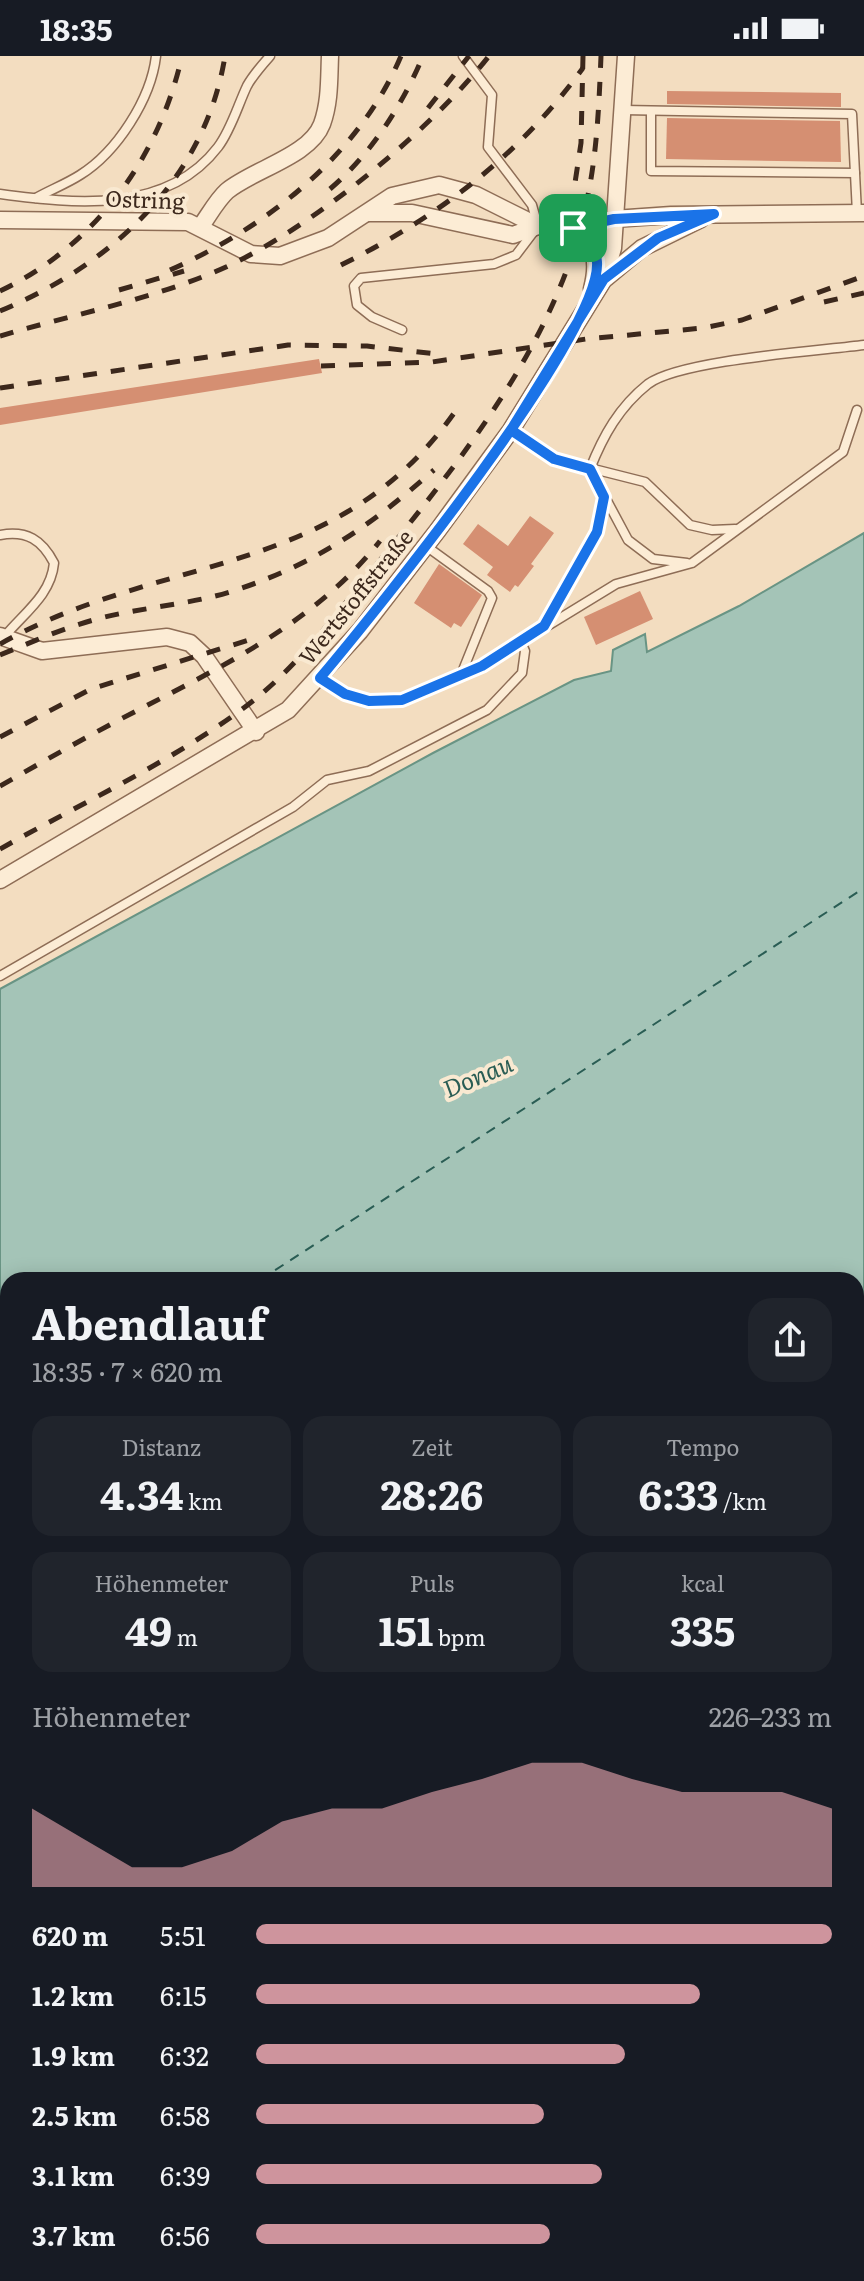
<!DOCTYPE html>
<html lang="de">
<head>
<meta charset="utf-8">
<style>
  body { margin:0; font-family:Literata,serif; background:#20242c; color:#f1f3f6; height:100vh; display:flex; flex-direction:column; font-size:30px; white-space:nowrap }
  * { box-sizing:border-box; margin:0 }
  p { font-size:26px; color:#9ea1a6 }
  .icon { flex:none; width:44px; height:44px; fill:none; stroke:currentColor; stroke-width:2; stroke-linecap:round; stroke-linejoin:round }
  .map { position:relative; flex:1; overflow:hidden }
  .details { position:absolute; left:0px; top:1216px; width:864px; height:1010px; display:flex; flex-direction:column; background:#171b24; border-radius:24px 24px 0 0; box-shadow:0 4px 20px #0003 }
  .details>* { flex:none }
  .pin { position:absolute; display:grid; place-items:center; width:68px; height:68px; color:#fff; margin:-34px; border-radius:16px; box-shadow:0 4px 12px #0006 }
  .round { display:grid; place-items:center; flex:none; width:84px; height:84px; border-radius:24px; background:#20242c }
  .head { display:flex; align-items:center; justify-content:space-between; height:136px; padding:0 32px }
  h1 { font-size:44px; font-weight:700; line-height:60px }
  .metrics { display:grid; grid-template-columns:repeat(3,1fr); gap:12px; height:136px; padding:8px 32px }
  .metrics div { display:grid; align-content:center; border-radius:20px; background:#20242c; text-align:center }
  .metrics b { font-size:40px; font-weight:700 }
  .metrics small { font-size:22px; font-weight:400 }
  .metrics p { font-size:22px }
  .chart { height:224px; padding:16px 32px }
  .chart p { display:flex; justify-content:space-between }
  .chart svg { width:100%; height:144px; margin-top:8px; fill:#ce949d; opacity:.7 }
  ul { padding:0 32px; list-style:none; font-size:26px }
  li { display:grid; grid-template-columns:128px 96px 1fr; align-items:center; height:60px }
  li i { height:20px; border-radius:10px; background:#ce949d }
  .status { display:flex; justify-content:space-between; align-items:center; height:56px; padding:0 40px; background:#171b24; direction:ltr }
  .status svg { height:22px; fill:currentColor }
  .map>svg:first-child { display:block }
  .green { fill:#d2d293 }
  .water { fill:#a4c4b7; stroke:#699484; stroke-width:2 }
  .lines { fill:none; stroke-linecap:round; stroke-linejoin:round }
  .ferry { stroke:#2a5d54; stroke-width:2; stroke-dasharray:10 8; stroke-linecap:butt }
  .building { fill:#d58f72 }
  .lane-casing { stroke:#8e6d56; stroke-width:11 }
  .street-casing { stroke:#8e6d56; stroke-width:19 }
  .path { stroke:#8e6d56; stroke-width:3; stroke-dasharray:6 4; stroke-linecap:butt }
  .lane { stroke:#fcecd5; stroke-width:8 }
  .street { stroke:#fcecd5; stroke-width:16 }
  .rail { stroke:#3c281c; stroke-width:5; stroke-dasharray:14 14; stroke-linecap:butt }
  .route-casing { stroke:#fff; stroke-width:16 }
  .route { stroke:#1a73e8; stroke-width:10 }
  .labels { text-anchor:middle; stroke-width:8; stroke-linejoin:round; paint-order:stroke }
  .street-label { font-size:22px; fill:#3c281c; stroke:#f9e9d1 }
  .water-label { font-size:24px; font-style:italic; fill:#2a5d54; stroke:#f9e9d1 }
</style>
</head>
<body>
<div class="status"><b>18:35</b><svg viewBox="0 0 49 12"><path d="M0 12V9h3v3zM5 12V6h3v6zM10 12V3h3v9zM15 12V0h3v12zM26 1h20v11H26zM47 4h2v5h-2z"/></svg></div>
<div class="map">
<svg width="864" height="2225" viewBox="0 0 864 2225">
  <rect width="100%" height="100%" fill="#f3ddc0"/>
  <polygon class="green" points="856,1306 864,1313 864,2225 0,2225 0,1776 8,1770 8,2218 856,2218"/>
  <polygon class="water" points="864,477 864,1254 856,1258 856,1224 8,1224 8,1736 0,1742 0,933 433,697 574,624 611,615 613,594 645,578 647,596 739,550"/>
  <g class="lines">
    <g class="ferry">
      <polyline points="260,1224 864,832"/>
      <polyline points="0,1395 8,1390"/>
    </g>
  </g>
  <g class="building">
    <polygon points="667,35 841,37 841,51 667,48"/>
    <polygon points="667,62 840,65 841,106 666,103"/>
    <polygon points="319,303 322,317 0,369 0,352"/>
    <polygon points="530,460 554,477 531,508 534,510 518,531 515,529 510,536 487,519 493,511 463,488 478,468 508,490"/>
    <polygon points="439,508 482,539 461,571 454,567 451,572 414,547"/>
    <polygon points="640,535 653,563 596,589 584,561"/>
  </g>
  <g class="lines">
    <defs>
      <g id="lane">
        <polyline points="623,54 852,58 857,157"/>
        <polyline points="651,56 651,115 855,117"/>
        <path d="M0,138C75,148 167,158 218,91C231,74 238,49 247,30C253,19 262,9 270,0"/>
        <path d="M36,142C50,134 66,128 80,119C117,96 151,43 156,0"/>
        <polyline points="402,274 372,261 357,249 354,230 361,222 494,208 516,199 538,170 532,149 488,91 492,39 463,0"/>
        <polyline points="511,374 554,403 645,426 690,469 712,474 735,473"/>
        <path d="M0,479C27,474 42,484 54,507C51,539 24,557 5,580"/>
        <polyline points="426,490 488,535 492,542 461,619"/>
        <path d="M687,507L653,503L628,484L590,413C603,380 619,351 648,328C680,304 818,295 864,289"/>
        <polyline points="544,569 597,476 604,441"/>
        <polyline points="320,622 345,638 369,645 402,644 482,610 616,528 692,507 843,396 857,354"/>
        <polyline points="0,920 293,751 327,724 369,715 487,654 522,617 525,595 521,586"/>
      </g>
      <g id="street">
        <polyline points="368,157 412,157 513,179 538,170 573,172 614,163 671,159 864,157"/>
        <polyline points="0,164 188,166 251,198 280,200 328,182 392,140 439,129 476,139 538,170"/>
        <path d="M201,170C209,159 217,144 227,135C254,113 310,100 322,68C330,46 329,23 330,0"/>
        <path d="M573,172C596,191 599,205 592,233"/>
        <polyline points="606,222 642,192 701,163"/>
        <polyline points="0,580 42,595 167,581 190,587 204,600 256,676"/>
        <polyline points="0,824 288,654 360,575 438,474 511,374 604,223 613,192 626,0"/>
      </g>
    </defs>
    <use href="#lane" class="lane-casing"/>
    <use href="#street" class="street-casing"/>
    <g class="path">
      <polyline points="856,1283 864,1279"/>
      <polyline points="856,1344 864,1336"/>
      <polyline points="856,1410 864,1403"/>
      <polyline points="0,1771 8,1765"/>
      <polyline points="0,1845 8,1839"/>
      <polyline points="0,1909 8,1904"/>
    </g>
    <use href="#lane" class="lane"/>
    <use href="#street" class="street"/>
    <g class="rail">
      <polyline points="428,52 469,0"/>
      <path d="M330,133C371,98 402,50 423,0"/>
      <polyline points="567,180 581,87 583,0"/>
      <path d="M341,209C438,161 519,100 583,12"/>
      <path d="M170,214C267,171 359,99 401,0"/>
      <polyline points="119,234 184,215"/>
      <path d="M0,235C95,190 159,102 182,0"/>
      <polyline points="824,246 864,237"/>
      <path d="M0,255C111,209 205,124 225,0"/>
      <path d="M0,280C74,258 155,243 226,211C313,171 430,75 489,0"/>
      <polyline points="321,310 432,306 586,283 703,272 742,264 864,220"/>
      <polyline points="0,332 288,289 367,290 436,298"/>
      <path d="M0,588C163,496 341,524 459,350"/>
      <path d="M0,599C32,586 63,572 97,563C142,551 189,549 233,535C316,508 370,470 434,414"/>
      <polyline points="0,681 91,633 252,583"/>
      <path d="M0,730C39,708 77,686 117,665C212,615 312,571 380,485"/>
      <path d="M0,793C80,748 167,708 241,654C295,615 335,559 377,508C464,400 558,284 587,144C597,97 599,49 601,0"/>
    </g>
  </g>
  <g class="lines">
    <defs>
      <path id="route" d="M573,172C584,181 596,191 597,206C602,277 374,558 320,622L345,638L369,645L402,644L482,610L544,570L597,476L604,441L590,413L554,403L511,374L604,223L658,182L714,158L614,163L573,172"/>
    </defs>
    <use href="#route" class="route-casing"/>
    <use href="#route" class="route"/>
  </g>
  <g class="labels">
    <g class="street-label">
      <text transform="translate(145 144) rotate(2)" y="8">Ostring</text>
      <text transform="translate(356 541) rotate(-51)" y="8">Wertstoffstraße</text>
    </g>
    <g class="water-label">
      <text transform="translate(478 1021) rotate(-23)" y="8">Donau</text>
    </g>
  </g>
</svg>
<div class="pin" style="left:573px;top:172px;background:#1e9e55"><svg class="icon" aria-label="arrive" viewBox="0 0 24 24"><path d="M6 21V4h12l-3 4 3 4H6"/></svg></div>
<section class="details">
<div class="head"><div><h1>Abendlauf</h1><p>18:35 · 7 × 620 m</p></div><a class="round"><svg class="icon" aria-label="share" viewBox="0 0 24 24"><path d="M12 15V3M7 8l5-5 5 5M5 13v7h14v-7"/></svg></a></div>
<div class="metrics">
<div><p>Distanz</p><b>4.34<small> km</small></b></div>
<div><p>Zeit</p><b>28:26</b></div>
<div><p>Tempo</p><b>6:33<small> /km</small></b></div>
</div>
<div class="metrics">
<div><p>Höhenmeter</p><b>49<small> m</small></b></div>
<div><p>Puls</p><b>151<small> bpm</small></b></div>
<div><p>kcal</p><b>335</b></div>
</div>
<div class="chart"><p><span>Höhenmeter</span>226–233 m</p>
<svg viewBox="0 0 160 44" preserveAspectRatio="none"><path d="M0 44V20L10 29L20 38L30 38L40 33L50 24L60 20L70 20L80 15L90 11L100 6L110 6L120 11L130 15L140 15L150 15L160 20V44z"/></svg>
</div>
<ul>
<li><b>620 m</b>5:51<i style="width:100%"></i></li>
<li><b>1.2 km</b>6:15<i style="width:77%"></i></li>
<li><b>1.9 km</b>6:32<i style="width:64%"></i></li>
<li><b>2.5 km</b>6:58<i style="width:50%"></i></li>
<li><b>3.1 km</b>6:39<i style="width:60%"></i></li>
<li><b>3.7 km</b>6:56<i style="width:51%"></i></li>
</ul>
</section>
</div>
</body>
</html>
